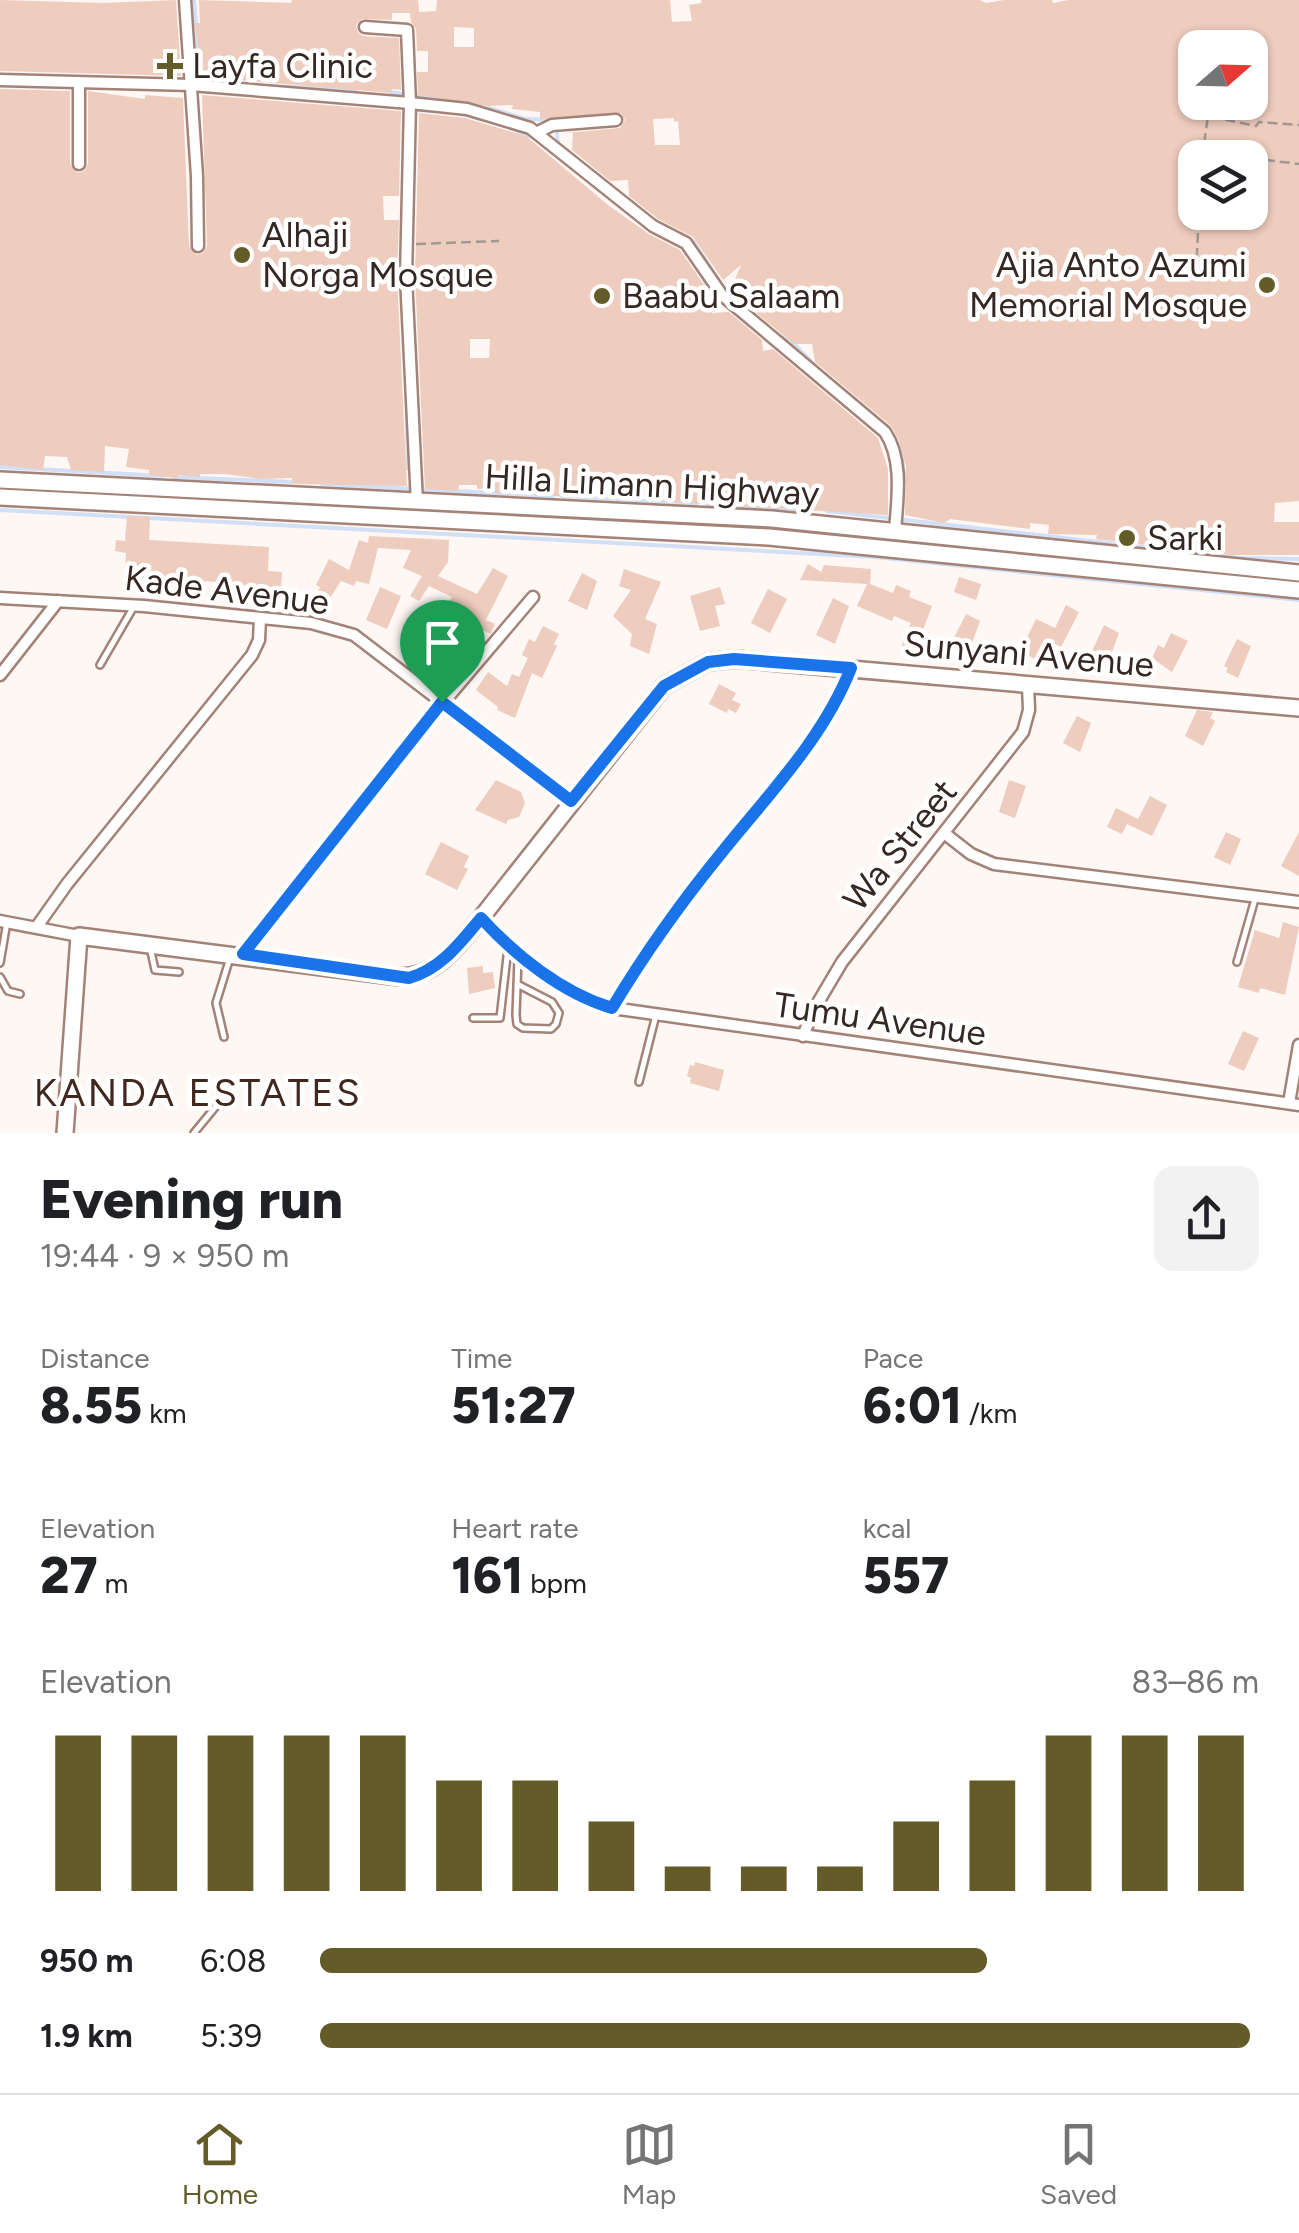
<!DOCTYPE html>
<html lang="en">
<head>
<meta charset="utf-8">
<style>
  body { margin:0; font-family:Figtree,sans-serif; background:#f2f2f2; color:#202124; height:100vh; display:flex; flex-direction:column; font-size:38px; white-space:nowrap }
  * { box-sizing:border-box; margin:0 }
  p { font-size:32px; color:#757577 }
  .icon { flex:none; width:55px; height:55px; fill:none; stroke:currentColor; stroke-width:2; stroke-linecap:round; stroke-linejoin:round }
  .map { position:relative; height:1133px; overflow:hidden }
  .sheet { display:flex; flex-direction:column; background:#fff; flex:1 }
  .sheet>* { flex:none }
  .needle { width:65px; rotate:70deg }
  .tools { position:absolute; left:1178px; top:30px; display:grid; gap:20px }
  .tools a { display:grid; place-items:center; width:90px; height:90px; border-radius:20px; background:#fff; box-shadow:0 2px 8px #0004; font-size:50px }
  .pin { position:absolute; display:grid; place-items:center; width:85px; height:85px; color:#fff; margin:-102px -42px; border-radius:50% 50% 50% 0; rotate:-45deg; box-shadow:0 0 10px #0007 }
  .pin .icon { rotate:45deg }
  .round { display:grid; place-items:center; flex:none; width:105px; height:105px; border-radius:20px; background:#f2f2f2 }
  .overview { display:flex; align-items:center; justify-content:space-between; height:170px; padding:0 40px }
  h1 { font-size:55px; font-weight:800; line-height:75px }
  .stats { display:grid; grid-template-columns:repeat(3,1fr); gap:15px; height:170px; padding:10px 40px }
  .stats div { display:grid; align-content:center }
  .stats b { font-size:50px; font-weight:800 }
  .stats small { font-size:28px; font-weight:400 }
  .stats p { font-size:28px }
  .chart { height:280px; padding:20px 40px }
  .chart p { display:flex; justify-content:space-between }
  .chart svg { width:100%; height:180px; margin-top:10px; stroke:#635b28; stroke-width:6 }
  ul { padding:0 40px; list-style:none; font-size:32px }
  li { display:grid; grid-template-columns:160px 120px 1fr; align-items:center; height:75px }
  li i { height:25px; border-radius:12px; background:#635b28 }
  .dock { display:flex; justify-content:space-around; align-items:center; height:140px; border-top:2px solid #e0e0e0; background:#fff; font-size:28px; color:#757577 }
  .dock a { display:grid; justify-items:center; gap:5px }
  .dock .active { color:#635b28 }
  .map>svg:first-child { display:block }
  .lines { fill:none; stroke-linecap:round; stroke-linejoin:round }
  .stream { stroke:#d2e0f7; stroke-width:4 }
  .building { fill:#eeccbe; fill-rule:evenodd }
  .lane-casing { stroke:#a38377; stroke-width:10 }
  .street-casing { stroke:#a38377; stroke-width:15 }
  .secondary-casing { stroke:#a38377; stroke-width:20 }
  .path { stroke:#a19793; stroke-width:2.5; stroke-dasharray:10 5; stroke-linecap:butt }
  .lane { stroke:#fff; stroke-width:5 }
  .street { stroke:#fff; stroke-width:10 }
  .secondary { stroke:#fff; stroke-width:15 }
  .route-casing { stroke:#fff; stroke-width:20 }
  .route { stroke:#1a73e8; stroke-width:12 }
  .poi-dot { fill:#635b28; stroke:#fff; stroke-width:4 }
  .labels { text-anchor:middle; stroke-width:9; stroke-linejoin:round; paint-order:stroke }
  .poi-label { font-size:35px; fill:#352823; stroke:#fff; text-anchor:start }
  .street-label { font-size:35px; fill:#352823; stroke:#fff }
  .neighbourhood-label { font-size:38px; letter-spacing:2.5px; fill:#41271d; stroke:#fff }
</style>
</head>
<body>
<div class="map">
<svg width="1299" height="1133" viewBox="0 0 1299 1133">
  <rect width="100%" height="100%" fill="#fef7f4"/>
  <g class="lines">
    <g class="stream">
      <polyline points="194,0 201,83"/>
      <polyline points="266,86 356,90"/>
      <polyline points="391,92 476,104 525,119 558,120"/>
      <polyline points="453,112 500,124 539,140 601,191"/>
      <polyline points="556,120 558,147"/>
      <polyline points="414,122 416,110 438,111"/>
      <polyline points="631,215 648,227"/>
      <polyline points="653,220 693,241 724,288 752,314"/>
      <path d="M700,270C708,295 726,306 746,321"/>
      <polyline points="411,271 413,317"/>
      <polyline points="775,333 797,347 817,368"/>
      <polyline points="406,379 408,469"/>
      <polyline points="832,381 886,426"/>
      <polyline points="894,439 900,446 905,481 909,482"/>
      <polyline points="419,451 422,490"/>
      <polyline points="0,467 163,476"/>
      <polyline points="626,470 631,500"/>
      <polyline points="173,477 293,482"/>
      <polyline points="322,484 553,496"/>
      <polyline points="562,496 697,503"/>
      <polyline points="707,504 812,510"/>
      <polyline points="0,510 874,557 1299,600"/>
      <polyline points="827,511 1240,558 1299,559"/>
    </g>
  </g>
  <g class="building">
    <polygon points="0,0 103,3 176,0 181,76 0,71"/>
    <path d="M199,0L291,3L292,0H418L419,12L436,11L437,0H670L672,22L692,21L689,5L702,3L701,0H980L986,3L1004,0H1052L1053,3L1069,0H1299V501L1275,503L1274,522H1299V555H1231L1096,539L1097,535L1048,534L1049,525L1030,523V529L950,519L944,523L905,515L906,467L899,441L891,426L815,362L812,344H794L749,307L762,306L730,291L741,265L723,280L693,237L658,219L629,196L628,180L610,181L572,150L573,133H565L620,128L625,120L621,113L540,119V112L512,109L513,105L486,106L418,95L417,72H428V51H417L416,29L411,22L410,13H392V20L362,19L356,25L358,32L363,36L399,38L401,90L392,89L391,93L202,77L195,23H200ZM454,27L474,28V47H454ZM1195,48H1250V102H1195ZM674,118V122L678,121L680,145H655L653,119ZM1195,158H1250V212H1195Z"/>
    <polygon points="0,89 70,91 70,164 78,173 84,171 88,164 88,91 145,99 145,95 183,98 189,246 197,255 203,253 207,246 202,95 401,111 399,196 383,196 384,220 399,220 397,277 407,486 297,484 292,483 292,478 261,479 224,474 200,474 200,477 178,475 177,478 149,475 149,470 126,467 129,449 105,446 104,472 71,470 67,457 45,456 43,470 0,465"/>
    <path d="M419,113L465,118L526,136L608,205L649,234L680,250L709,292L691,308L712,307V313L729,312L762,340L763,351L773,349L878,438L888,469V515L671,502V497L636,496L635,474L594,476V498L495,493V488L477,489V485H459L458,491L425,489L415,277ZM470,339H490L489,358H470Z"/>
    <polygon points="127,516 150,517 149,540 269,547 268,571 282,572 281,589 205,581 205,584 172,583 125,575 126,553 115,551 116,540 125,541"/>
    <polygon points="369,536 449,540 448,562 438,576 477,594 493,568 508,576 486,620 495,624 492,631 491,634 462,621 444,652 427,641 452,597 429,586 419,601 410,596 422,576 403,568 411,550 378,548 369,584 356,581 354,586 341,581 330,598 318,592 320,587 316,585 329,559 349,570 359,540 368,543"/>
    <polygon points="808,564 821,572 824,565 871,569 870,584 893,593 896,585 911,591 909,597 932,606 915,651 902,646 911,623 894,616 892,621 857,606 867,584 800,580"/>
    <polygon points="624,569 661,582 645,619 657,624 649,654 630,646 632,634 613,616 631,590 619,586"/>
    <polygon points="582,573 597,581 587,610 568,601"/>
    <polygon points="959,577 981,584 976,600 954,592"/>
    <polygon points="380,587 401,596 387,629 366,620"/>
    <polygon points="720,587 725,604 715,606 720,626 700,631 690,596"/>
    <polygon points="768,589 787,599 770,633 751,623"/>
    <polygon points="833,598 849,606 835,644 816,635"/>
    <polygon points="1066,605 1079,612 1061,647 1048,640 1038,660 1020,652 1036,619 1055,628"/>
    <polygon points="966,614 980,621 968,654 950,646"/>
    <polygon points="1104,625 1119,633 1106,668 1088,660"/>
    <polygon points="543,626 559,634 554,644 557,646 542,678 532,673 515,718 497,710 498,707 476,690 488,672 507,686 512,674 519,677 528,658 522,655 529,639 535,642"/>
    <polygon points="1171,633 1188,641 1172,672 1152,658 1158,645 1164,648"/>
    <polygon points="1237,639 1251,646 1238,678 1226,672 1228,668 1224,666"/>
    <polygon points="719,684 736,693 732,700 741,704 736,713 728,709 727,713 709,704"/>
    <polygon points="1197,710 1213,712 1210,718 1215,721 1203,746 1185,736"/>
    <polygon points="1077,716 1091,723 1080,752 1063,743"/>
    <polygon points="496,780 521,792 525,803 519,817 508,820 506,824 475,810"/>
    <polygon points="1009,780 1026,786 1015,818 999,812"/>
    <polygon points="1150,796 1167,805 1152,836 1127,824 1122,834 1107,827 1116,808 1138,819"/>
    <polygon points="1226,832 1241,839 1230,865 1214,857"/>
    <polygon points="1299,832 1299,876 1281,866"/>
    <polygon points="441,842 469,856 464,867 468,869 457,890 425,874"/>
    <polygon points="1283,922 1299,927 1285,995 1260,988 1259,993 1238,987 1255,930 1279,938"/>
    <polygon points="483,966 483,973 493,972 495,988 469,994 467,968"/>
    <polygon points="1243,1031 1259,1038 1244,1071 1228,1064"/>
    <polygon points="695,1062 724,1070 719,1091 690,1083 691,1078 687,1076 690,1065 694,1066"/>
  </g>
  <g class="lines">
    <defs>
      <g id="lane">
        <polyline points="100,665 133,608"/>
        <polyline points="150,947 155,970 179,972"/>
        <polyline points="1237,962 1255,899"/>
        <polyline points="0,963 7,922"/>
        <polyline points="0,977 8,991 20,994"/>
        <polyline points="517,984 552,1002 559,1013 556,1024 551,1029 523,1028 517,1024 516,1015 518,958"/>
        <polyline points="473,1018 500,1018 508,948"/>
        <polyline points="224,1037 216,1003 229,961"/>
        <polyline points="639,1082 656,1015"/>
        <polyline points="194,1133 226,1094"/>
      </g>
      <g id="street">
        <polyline points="185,0 197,176 198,246"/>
        <polyline points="365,27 407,30 410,103 406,277 417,503"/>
        <path d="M0,80L191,85L410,103L467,109L530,128L653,226L686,243L722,295L885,432C904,461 897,500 895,532"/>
        <polyline points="538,132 552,125 616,120"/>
        <polyline points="79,164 79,83"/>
        <polyline points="0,598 144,606 311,623 354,635 571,801"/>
        <polyline points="0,675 58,601"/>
        <polyline points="944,833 971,854 994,864 1299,902"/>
        <path d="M481,918C516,956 562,993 612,1008L1299,1105"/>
        <polyline points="0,921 79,936"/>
        <polyline points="38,925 67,884 252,655 259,640 260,618"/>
        <polyline points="243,954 443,703 533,597"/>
        <path d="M612,1008C645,953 682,901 723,851C769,794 824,737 851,668"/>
        <polyline points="803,1036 813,1011 842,962 1023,732 1029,710 1028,685"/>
        <polyline points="1289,1103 1299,1045"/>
      </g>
      <g id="secondary">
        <polyline points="0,480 772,519 1299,573"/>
        <polyline points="0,497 769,537 1299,590"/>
        <path d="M65,1133L79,936L400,977C437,977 459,944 481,918L664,686L708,662L735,659L1299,708"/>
      </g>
    </defs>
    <use href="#lane" class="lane-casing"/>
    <use href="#street" class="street-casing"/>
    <use href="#secondary" class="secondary-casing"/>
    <g class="path">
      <polyline points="1202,158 1208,116 1256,126 1259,122 1299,125"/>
      <polyline points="1250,158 1299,164"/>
      <polyline points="416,244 499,241"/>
      <polyline points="1196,273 1199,212"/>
    </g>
    <use href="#lane" class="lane"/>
    <use href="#street" class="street"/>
    <use href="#secondary" class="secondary"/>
  </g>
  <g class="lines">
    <defs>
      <path id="route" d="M734,659L851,668C824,737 769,794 723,851C682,901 645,953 612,1008C562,993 516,956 481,918C460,943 441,969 409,978L243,954L442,702L571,801L664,686L708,662Z"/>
    </defs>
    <use href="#route" class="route-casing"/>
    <use href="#route" class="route"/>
  </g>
  <g class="poi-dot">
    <path d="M165 51h10v10h10v10h-10v10h-10v-10h-10v-10h10z"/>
    <circle cx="242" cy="255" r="10"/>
    <circle cx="1267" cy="285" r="10"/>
    <circle cx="602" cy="296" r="10"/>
    <circle cx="1127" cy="538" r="10"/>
  </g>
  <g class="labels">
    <g class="poi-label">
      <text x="192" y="78">Layfa Clinic</text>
      <text x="262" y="247">Alhaji<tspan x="262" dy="40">Norga Mosque</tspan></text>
      <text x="1247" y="277" text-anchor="end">Ajia Anto Azumi<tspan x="1247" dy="40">Memorial Mosque</tspan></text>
      <text x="622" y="308">Baabu Salaam</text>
      <text x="1147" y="550">Sarki</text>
    </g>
    <g class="street-label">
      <text transform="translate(652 485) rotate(3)" y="12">Hilla Limann Highway</text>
      <text transform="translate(227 590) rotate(7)" y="12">Kade Avenue</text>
      <text transform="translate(1029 654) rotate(5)" y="12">Sunyani Avenue</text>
      <text transform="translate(900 845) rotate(-51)" y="12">Wa Street</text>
      <text transform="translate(880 1019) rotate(8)" y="12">Tumu Avenue</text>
    </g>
    <g class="neighbourhood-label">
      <text x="198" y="1106">KANDA ESTATES</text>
    </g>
  </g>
</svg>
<div class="tools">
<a><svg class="needle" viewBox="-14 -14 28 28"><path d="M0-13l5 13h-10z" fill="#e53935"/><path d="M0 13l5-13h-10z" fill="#757577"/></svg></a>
<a><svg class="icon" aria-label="layers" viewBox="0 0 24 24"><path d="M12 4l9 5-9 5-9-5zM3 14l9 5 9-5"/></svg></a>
</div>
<div class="pin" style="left:442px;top:702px;background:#1e9e55"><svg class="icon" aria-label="arrive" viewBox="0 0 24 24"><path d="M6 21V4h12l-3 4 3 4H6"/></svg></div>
</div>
<section class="sheet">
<div class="overview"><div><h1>Evening run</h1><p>19:44 · 9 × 950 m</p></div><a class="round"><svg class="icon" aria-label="share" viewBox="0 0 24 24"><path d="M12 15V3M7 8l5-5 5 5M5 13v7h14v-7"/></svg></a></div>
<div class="stats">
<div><p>Distance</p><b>8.55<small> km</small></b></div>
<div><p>Time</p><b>51:27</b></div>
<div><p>Pace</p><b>6:01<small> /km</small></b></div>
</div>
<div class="stats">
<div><p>Elevation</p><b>27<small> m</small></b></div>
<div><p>Heart rate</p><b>161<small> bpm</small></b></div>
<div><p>kcal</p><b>557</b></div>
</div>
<div class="chart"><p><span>Elevation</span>83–86 m</p>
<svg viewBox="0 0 160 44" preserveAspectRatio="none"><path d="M5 44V6M15 44V6M25 44V6M35 44V6M45 44V6M55 44V17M65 44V17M75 44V27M85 44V38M95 44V38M105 44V38M115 44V27M125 44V17M135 44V6M145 44V6M155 44V6"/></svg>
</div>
<ul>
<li><b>950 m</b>6:08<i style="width:71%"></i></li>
<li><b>1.9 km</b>5:39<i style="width:99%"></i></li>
</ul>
</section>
<nav class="dock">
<a class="active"><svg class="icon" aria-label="home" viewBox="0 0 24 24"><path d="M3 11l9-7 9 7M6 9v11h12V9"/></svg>Home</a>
<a><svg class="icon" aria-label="map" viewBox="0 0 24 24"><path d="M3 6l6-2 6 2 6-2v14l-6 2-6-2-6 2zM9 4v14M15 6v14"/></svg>Map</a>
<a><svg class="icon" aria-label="saved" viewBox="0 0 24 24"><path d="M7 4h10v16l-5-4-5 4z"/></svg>Saved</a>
</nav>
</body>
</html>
